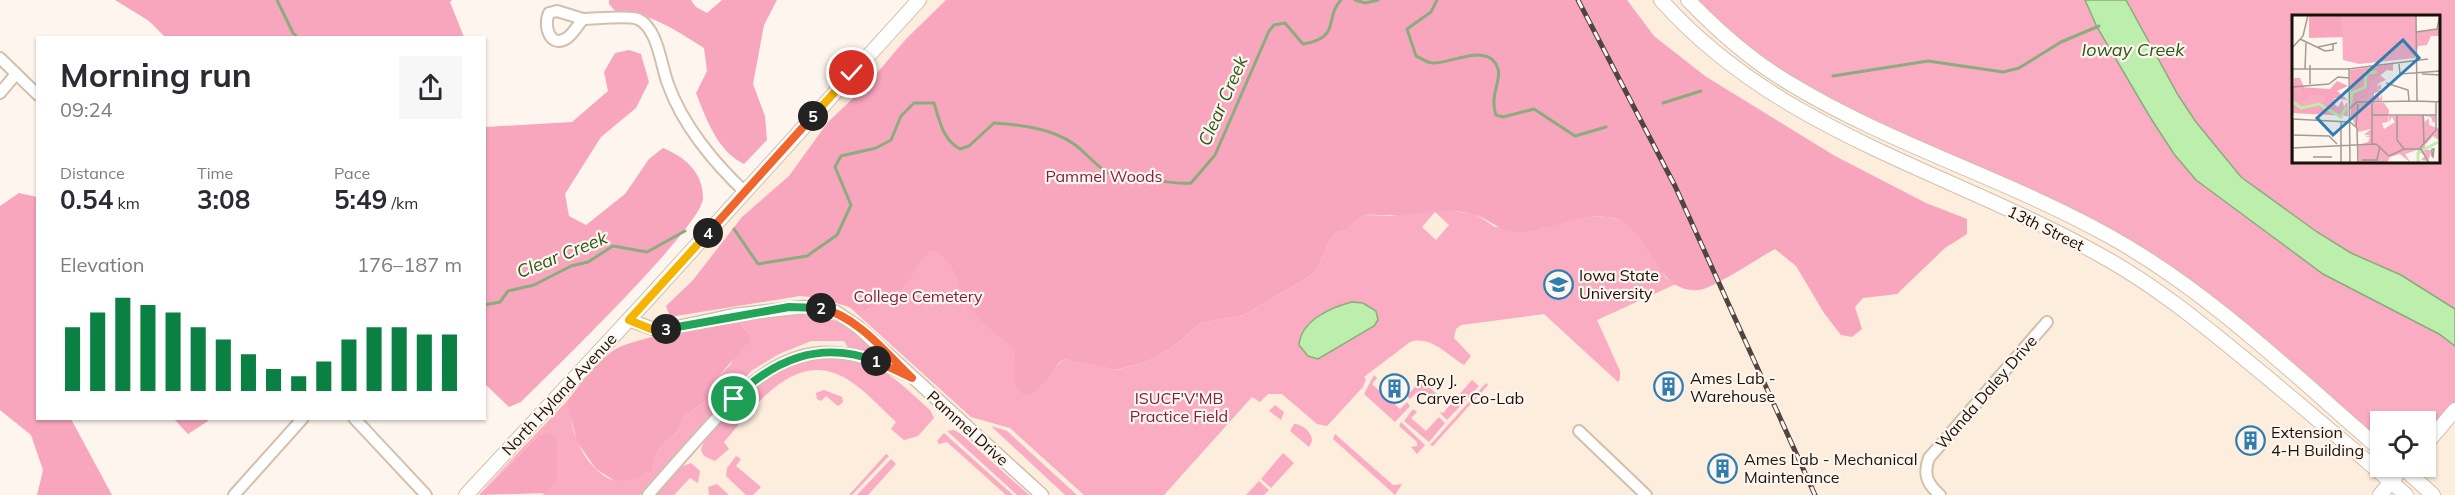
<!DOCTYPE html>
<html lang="en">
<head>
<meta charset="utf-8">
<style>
  body { margin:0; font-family:Mulish,sans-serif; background:#f7f7f7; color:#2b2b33; height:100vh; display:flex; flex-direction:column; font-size:22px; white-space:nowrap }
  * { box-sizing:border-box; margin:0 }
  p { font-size:20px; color:#7c7c81 }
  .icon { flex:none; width:33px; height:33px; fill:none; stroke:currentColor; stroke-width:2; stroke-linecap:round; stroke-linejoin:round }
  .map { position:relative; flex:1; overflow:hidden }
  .details { position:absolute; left:36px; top:36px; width:450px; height:384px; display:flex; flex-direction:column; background:#fff; border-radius:0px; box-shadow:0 2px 4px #0004 }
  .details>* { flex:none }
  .fabs { position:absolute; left:2370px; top:411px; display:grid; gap:12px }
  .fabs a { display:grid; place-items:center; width:66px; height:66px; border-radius:0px; background:#fff; box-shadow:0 2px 4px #0004; font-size:30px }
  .pin { position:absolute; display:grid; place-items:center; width:51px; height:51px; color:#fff; margin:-26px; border:3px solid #fff; border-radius:50%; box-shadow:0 2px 6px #0007 }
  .km { position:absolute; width:30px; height:30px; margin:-15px; border-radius:50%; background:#222; color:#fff; font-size:16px; line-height:30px; text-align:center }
  .round { display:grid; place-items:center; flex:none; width:63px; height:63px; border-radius:0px; background:#f7f7f7 }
  .overview { display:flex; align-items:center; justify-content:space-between; height:102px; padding:0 24px }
  h1 { font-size:33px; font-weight:700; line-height:45px }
  .figures { display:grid; grid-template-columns:repeat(3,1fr); gap:9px; height:102px; padding:6px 24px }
  .figures div { display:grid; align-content:center }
  .figures b { font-size:26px; font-weight:700 }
  .figures small { font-size:16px; font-weight:400 }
  .figures p { font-size:16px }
  .chart { height:168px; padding:12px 24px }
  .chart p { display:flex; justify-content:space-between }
  .chart svg { width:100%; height:108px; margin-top:6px; stroke:#0b8043; stroke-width:6 }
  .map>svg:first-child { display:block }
  .built { fill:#fceddd; fill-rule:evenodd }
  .green { fill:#faacc2; fill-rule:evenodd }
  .forest { fill:#f8a6bd }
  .water { fill:#bceeac; stroke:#8bac7c; stroke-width:1.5 }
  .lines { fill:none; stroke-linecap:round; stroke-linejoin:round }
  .stream { stroke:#8bac7c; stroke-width:3 }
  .minor-casing { stroke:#d2c0ad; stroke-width:14 }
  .tertiary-casing { stroke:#d2c0ad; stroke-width:15 }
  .secondary-casing { stroke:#d2c0ad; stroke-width:16 }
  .minor { stroke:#fff; stroke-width:10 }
  .tertiary { stroke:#fff; stroke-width:12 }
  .secondary { stroke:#fff; stroke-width:14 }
  .rail-casing { stroke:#4d463f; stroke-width:5 }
  .rail { stroke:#fef6ee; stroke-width:3; stroke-dasharray:9; stroke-linecap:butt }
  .split-1-casing { stroke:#fff; stroke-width:12 }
  .split-2-casing { stroke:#fff; stroke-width:12 }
  .split-3-casing { stroke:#fff; stroke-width:12 }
  .split-4-casing { stroke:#fff; stroke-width:12 }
  .split-5-casing { stroke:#fff; stroke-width:12 }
  .split-6-casing { stroke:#fff; stroke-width:12 }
  .split-1 { stroke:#22a559; stroke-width:8 }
  .split-2 { stroke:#f0652b; stroke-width:8 }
  .split-3 { stroke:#22a559; stroke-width:8 }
  .split-4 { stroke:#f5b400; stroke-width:8 }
  .split-5 { stroke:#f0652b; stroke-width:8 }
  .split-6 { stroke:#f5b400; stroke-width:8 }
  .labels { text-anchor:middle; stroke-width:4.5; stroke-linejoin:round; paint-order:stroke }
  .park-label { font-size:16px; fill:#7f2146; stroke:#fef6ee }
  .street-label { font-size:16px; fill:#19120b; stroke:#fef6ee }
  .poi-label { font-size:16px; fill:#19120b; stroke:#fef6ee; text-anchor:start }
  .water-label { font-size:18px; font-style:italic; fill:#2b5819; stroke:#fef6ee }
  .inset-river { fill:none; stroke:#bceeac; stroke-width:3 }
  .inset-road { fill:none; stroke:#a29b93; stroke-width:1.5 }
  .view { fill:#307eb0; fill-opacity:0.15; stroke:#307eb0; stroke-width:3 }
  .inset-edge { fill:none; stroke:#19120b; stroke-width:3 }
</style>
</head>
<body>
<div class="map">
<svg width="2455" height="495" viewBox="0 0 2455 495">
  <rect width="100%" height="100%" fill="#fef6ee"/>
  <path class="built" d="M919,0H2455V495H466ZM2293,16H2438V162H2293ZM2380,422H2426V466H2380Z"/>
  <g class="green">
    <path d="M1695,0H2455V410L2426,444V422H2380V439L2225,308L1979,168L1878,123L1789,75L1738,40ZM2293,16H2438V162H2293Z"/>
    <path d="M1439,209L1475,214L1495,227L1541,229L1573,218L1591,217H1609L1626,223L1640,235L1666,278L1676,284L1597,320L1620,371V379L1618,382L1544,314L1461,325L1456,329L1454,338L1471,356L1464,365C1447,355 1431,335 1410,342L1364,377L1366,379L1363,387L1327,426L1317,424L1282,394H1268L1260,402L1252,397L1164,495H1084L1010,428L971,417L846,304L947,234L1049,373L1064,359L1117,370L1146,362L1173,347L1200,323L1244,315L1307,278L1317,269L1331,238L1337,232L1346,230L1364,215L1390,216ZM1435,212L1449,225L1436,240L1422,227Z"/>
    <path d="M807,313C839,318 866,335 886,361L849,349L844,341H811L779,354L751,371L640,495H542L557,482V442L538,436L478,495L567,401C571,410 571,419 573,429C579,451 594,474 615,481L652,469L659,448L677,432L684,417L708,399L717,378L731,364L745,329L740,322L781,314Z"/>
    <path d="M824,357C881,361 889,373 930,410L934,418L918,436L904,440L891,429L896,422C881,408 865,390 847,379C794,347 754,408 724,442L729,449L715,461L704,456L701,450C706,430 751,385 770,373C785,364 806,359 824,357Z"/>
    <polygon points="1374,375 1377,378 1372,384 1400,409 1407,402 1410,406 1395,422 1364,394"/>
    <polygon points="1421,380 1437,394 1430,402 1423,392 1416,393 1410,399 1407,396"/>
    <polygon points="1472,380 1479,386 1447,420 1439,412 1443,413"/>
    <polygon points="1486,383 1488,385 1433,446 1430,445"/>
    <polygon points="824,390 842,397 843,402 838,406 826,396 821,401 817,399 816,393"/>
    <polygon points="1275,405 1284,412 1281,420 1269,411"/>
    <polygon points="1413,409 1417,412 1411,418 1426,431 1439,417 1445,423 1429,442 1404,421"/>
    <polygon points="1401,422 1425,445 1417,454 1411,447 1417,446 1417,442 1399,426"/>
    <path d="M1294,424C1302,424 1312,432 1312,441L1309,447L1290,431Z"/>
    <polygon points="991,426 1007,431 1077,495 1065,495"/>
    <polygon points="954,430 961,434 1029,495 1017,495 947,431"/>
    <polygon points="944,433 1013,495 1006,495 947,442 939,444 937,441"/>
    <polygon points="1335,434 1393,485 1402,484 1395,495 1333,439"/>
    <polygon points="1283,453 1294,463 1271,488 1261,479"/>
    <polygon points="886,454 889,456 852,495 849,495"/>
    <polygon points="736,456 741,459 736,466 761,487 753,495 746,495 726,476 727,468"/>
    <polygon points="891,459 896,464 868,495 857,495"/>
    <polygon points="691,463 700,471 698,483 690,478 674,495 656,495 680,467"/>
    <polygon points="1259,481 1269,490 1264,495 1246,495"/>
    <polygon points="717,484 729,495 709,495 708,487"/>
  </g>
  <g class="forest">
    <polygon points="115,0 452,0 450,2 464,37 165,37 149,21"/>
    <path d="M609,0H691L696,7L707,13L722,0H777L764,25L753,84L765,116L767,140L744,164C717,151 706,118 696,93L707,71L704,48C674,29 651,13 615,11L609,4Z"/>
    <path d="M946,0H1627L1654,36L1705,76L1835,156L1926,203L1967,219V234L1945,248L1897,294L1863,298L1855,307L1862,329L1852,337L1841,335L1824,313L1796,266L1775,249C1760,257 1712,289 1699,290C1651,294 1653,224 1608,217C1576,213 1550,231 1519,232C1498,232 1489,218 1473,214C1442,206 1421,215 1391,215C1382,216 1374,214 1364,215L1346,230L1337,232L1331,238L1317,269L1307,278L1244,315L1200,323L1173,347L1146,362L1116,370L1064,359C1050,368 1043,392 1026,395C1007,389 1017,367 1015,352C1003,336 983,326 972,310C957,287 958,263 933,249C920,259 919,266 910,279C899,294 878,303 862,311L820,298L800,296L670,317L666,306L693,280L742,217L789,176L828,122L865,87L906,39Z"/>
    <path d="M629,50L641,54L649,82L636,108L601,137L565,194L569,216L586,225L625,194L649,159L663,148C685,157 703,172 703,198C703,226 549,374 521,402L509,407L485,384V127L572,122L608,91L604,72L615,53Z"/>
    <polygon points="19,193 37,197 38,418 71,419 112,495 37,495 43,470 31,435 0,410 0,206"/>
    <path d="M740,322L751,339L717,378L708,399L684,417L677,432L659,448L652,469L637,479L615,481L596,469L577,442L567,401C581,384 596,362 614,350C636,336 711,327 740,322Z"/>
    <polygon points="174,419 208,419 208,421 188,434"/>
    <polygon points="550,433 557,442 557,482 546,493 479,495 538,436"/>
  </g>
  <g class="water">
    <polygon points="2085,0 2126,0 2178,95 2196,122 2241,177 2317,232 2351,253 2401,275 2455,309 2455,346 2439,334 2323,274 2196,180 2174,154 2150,117 2097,27"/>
    <path d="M1352,302L1363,303L1376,311L1378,320L1374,326L1318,359L1308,356L1299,345C1301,320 1332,307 1352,302Z"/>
  </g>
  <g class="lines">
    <g class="stream">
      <polyline points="277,0 293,33 298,38"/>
      <polyline points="1355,0 1365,3 1378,0"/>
      <path d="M1437,0L1431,12L1407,29L1416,56C1421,58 1427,63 1433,63C1451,64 1490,41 1498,69C1502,80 1489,95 1496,115L1503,117L1534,109L1575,136L1606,127"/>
      <polyline points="1833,76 1928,61 2003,72 2019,68 2061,42 2099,26"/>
      <polyline points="1663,103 1701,91"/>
      <path d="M734,229L758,264L807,256L837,235L851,205L835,167L841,156L876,148L891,140L901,116L914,103H934C940,122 943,140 960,149L969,146L994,123C1021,125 1051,128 1074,144C1089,155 1100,172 1118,177C1125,179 1134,178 1141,178C1158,179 1173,185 1191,183L1215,155L1269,31L1274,25L1285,23L1303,44C1342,38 1324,17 1341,0"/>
      <polyline points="484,305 500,302 508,291 534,285 571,266 588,262 613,246 647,252 685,231"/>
    </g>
    <defs>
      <g id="minor">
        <path d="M583,19L557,11L549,13C543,26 550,49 567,38C573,34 578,25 583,19C595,19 628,15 638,19C658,28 661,66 668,84C682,124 714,163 745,192"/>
        <polyline points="0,58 38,95"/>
        <polyline points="0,93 16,74"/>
        <polyline points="354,418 426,495"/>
        <polyline points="1579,431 1646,495"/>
        <polyline points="234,495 303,418"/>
        <path d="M648,495C669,471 690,447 712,423C774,354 817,331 907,375"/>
        <path d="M1940,495C1927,484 1923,474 1929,458L2047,322"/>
      </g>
      <polyline id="tertiary" points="629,320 659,331 734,315 804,307 836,312 858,327 1042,495"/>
      <g id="secondary">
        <path d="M1661,0C1778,132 1952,172 2100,255C2162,289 2214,334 2268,378C2314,417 2361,455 2406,495"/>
        <path d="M1688,0C1718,31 1749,59 1786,81C1888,144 2005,178 2109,236C2210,292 2294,375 2380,449"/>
        <polyline points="2426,444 2455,410"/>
        <polyline points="2401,466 2433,495"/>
        <polyline points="466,495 646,301 919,0"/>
        <polyline points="2380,495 2396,476"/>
      </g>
    </defs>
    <use href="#minor" class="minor-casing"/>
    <use href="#tertiary" class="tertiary-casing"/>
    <use href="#secondary" class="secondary-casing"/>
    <use href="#minor" class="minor"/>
    <use href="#tertiary" class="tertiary"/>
    <use href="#secondary" class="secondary"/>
    <defs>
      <polyline id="rail" points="1578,0 1675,186 1815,495"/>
    </defs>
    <use href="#rail" class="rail-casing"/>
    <use href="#rail" class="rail"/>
  </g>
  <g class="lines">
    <defs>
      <path id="split-1" d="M734,399C774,359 820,340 876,361"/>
      <path id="split-2" d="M821,308C858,317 885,352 912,378L876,361"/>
      <polyline id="split-3" points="666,329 789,307 821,308"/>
      <polyline id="split-4" points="666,329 651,329 629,320 708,233"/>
      <polyline id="split-5" points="708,233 813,116"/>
      <polyline id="split-6" points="813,116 852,73"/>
    </defs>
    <use href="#split-1" class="split-1-casing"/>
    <use href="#split-2" class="split-2-casing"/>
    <use href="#split-3" class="split-3-casing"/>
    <use href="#split-4" class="split-4-casing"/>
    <use href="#split-5" class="split-5-casing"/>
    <use href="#split-6" class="split-6-casing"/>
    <use href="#split-1" class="split-1"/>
    <use href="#split-2" class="split-2"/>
    <use href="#split-3" class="split-3"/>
    <use href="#split-4" class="split-4"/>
    <use href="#split-5" class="split-5"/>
    <use href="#split-6" class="split-6"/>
  </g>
  <defs>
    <symbol id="university-ring" viewBox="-11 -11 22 22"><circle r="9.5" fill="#fef6ee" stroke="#307eb0" stroke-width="1.5"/><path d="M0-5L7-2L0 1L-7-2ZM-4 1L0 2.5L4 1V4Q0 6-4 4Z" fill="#307eb0"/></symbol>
    <symbol id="building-ring" viewBox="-11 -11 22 22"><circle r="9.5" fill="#fef6ee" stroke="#307eb0" stroke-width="1.5"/><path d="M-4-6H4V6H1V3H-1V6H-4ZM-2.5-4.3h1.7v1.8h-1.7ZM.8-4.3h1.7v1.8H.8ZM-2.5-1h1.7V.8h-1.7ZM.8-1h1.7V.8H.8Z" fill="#307eb0"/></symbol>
  </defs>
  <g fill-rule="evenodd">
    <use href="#university-ring" x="1542" y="268" width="33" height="33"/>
    <use href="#building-ring" x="1652" y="370" width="33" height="33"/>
    <use href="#building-ring" x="1378" y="372" width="33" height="33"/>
    <use href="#building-ring" x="2234" y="424" width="33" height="33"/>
    <use href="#building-ring" x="1706" y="452" width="33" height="33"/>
  </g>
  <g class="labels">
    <g class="park-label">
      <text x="1104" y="182">Pammel Woods</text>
      <text x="918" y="302">College Cemetery</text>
      <text x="1179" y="404">ISUCF'V'MB<tspan x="1179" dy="18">Practice Field</tspan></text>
    </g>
    <g class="street-label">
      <text transform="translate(2046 228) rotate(26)" y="6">13th Street</text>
      <text transform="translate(1986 392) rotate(-49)" y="6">Wanda Daley Drive</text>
      <text transform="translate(559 394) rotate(-47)" y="6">North Hyland Avenue</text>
      <text transform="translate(968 428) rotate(42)" y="6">Pammel Drive</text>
    </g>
    <g class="poi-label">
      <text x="1579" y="281">Iowa State<tspan x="1579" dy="18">University</tspan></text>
      <text x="1690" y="384">Ames Lab -<tspan x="1690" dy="18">Warehouse</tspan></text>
      <text x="1416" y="386">Roy J.<tspan x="1416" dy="18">Carver Co-Lab</tspan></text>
      <text x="2271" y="438">Extension<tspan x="2271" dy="18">4-H Building</tspan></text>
      <text x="1744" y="465">Ames Lab - Mechanical<tspan x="1744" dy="18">Maintenance</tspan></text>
    </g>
    <g class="water-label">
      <text x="2133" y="56">Ioway Creek</text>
      <text transform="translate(1223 101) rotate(-66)" y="6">Clear Creek</text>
      <text transform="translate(562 255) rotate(-22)" y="6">Clear Creek</text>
    </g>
  </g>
  <g transform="translate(2292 15)">
    <rect width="148" height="148" fill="#fef6ee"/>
    <path d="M50,0H124V17L147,14L148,21H139L135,30L126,31L123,43L67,49L51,45ZM88,60L94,65L87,68L85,72L89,69V74L85,75L90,76L82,78V83L85,78L88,84L90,79V85L81,88H92L97,95L96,107L90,108L92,114L103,107L100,102L97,107V101L143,100V107L141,108L139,102L132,101L133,107L137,103V110L148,114V126L141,121L133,130L134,135H140L136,146L129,145L133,141L125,135L113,139L119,148L108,139L98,142L95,148H67L66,130L76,127L78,122H73L78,120H72L79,114L66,117L58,99H63L65,82H74L80,67ZM2,63H8L13,74H26V80H35V91H0Z" fill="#faacc2"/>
    <path d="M17,0H50L51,22L17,23ZM101,49V56L95,55L80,67L74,84L66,82L63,100H59L58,55ZM45,66L56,71L45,76L56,85L41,83L45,85L41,88L46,92L50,85L52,92L55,87L56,101L0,98V73L11,82L7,72L38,74ZM5,80L9,87L17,80H32L34,86L11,91L5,89Z" fill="#f8a6bd" fill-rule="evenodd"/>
    <path class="inset-river" d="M0,86L9,93L27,89L49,102L54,92M59,88L60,78L73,72L74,58L85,57M126,148V138L146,127"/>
    <path class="inset-road" d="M124,0L125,86L149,87M124,17L145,14L148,0M8,24L33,36L41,35V28M26,32L45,28M0,33L11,21L16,0M107,49L108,59L149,56M18,50V69M57,53L58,148M0,54H56L136,44M13,54L14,28M130,59L149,60M94,68L116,75L117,86M0,72L37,69L46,62L57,63M80,88V129M57,94L65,87L125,86M80,100H144M105,100V125L112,134M131,100L132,128M0,104L58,107L65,113L66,148M1,104V148M64,112L66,89M0,120L37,121L45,129M0,133L84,129L97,141M128,133L144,115V86M140,134H142L141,142L140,141ZM97,141L112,134H129L137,148M21,142H40M70,145H85L88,131M49,148V106"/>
    <path class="view" d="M111,25L127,43L41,120L25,103Z"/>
    <rect width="148" height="148" class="inset-edge"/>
  </g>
</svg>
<div class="fabs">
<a><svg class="icon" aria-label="locate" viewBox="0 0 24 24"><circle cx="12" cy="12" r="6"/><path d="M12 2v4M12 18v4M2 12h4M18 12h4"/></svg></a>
</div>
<div class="pin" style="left:734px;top:399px;background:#1e9e55"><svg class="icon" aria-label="arrive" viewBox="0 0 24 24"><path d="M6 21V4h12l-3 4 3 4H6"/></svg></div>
<div class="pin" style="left:852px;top:73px;background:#d93025"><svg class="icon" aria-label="check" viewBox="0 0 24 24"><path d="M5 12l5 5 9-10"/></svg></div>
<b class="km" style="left:876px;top:361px">1</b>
<b class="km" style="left:821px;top:308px">2</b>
<b class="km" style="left:666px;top:329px">3</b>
<b class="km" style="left:708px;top:233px">4</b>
<b class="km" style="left:813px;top:116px">5</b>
<section class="details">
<div class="overview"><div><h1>Morning run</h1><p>09:24</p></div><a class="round"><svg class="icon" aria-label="share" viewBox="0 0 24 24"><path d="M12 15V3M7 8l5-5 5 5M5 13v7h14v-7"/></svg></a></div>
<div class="figures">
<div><p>Distance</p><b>0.54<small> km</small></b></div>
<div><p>Time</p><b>3:08</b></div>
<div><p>Pace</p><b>5:49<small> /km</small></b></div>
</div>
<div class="chart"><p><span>Elevation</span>176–187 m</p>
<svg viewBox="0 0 160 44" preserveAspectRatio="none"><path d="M5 44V18M15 44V12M25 44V6M35 44V9M45 44V12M55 44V18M65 44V23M75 44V29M85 44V35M95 44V38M105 44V32M115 44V23M125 44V18M135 44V18M145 44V21M155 44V21"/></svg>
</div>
</section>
</div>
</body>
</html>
